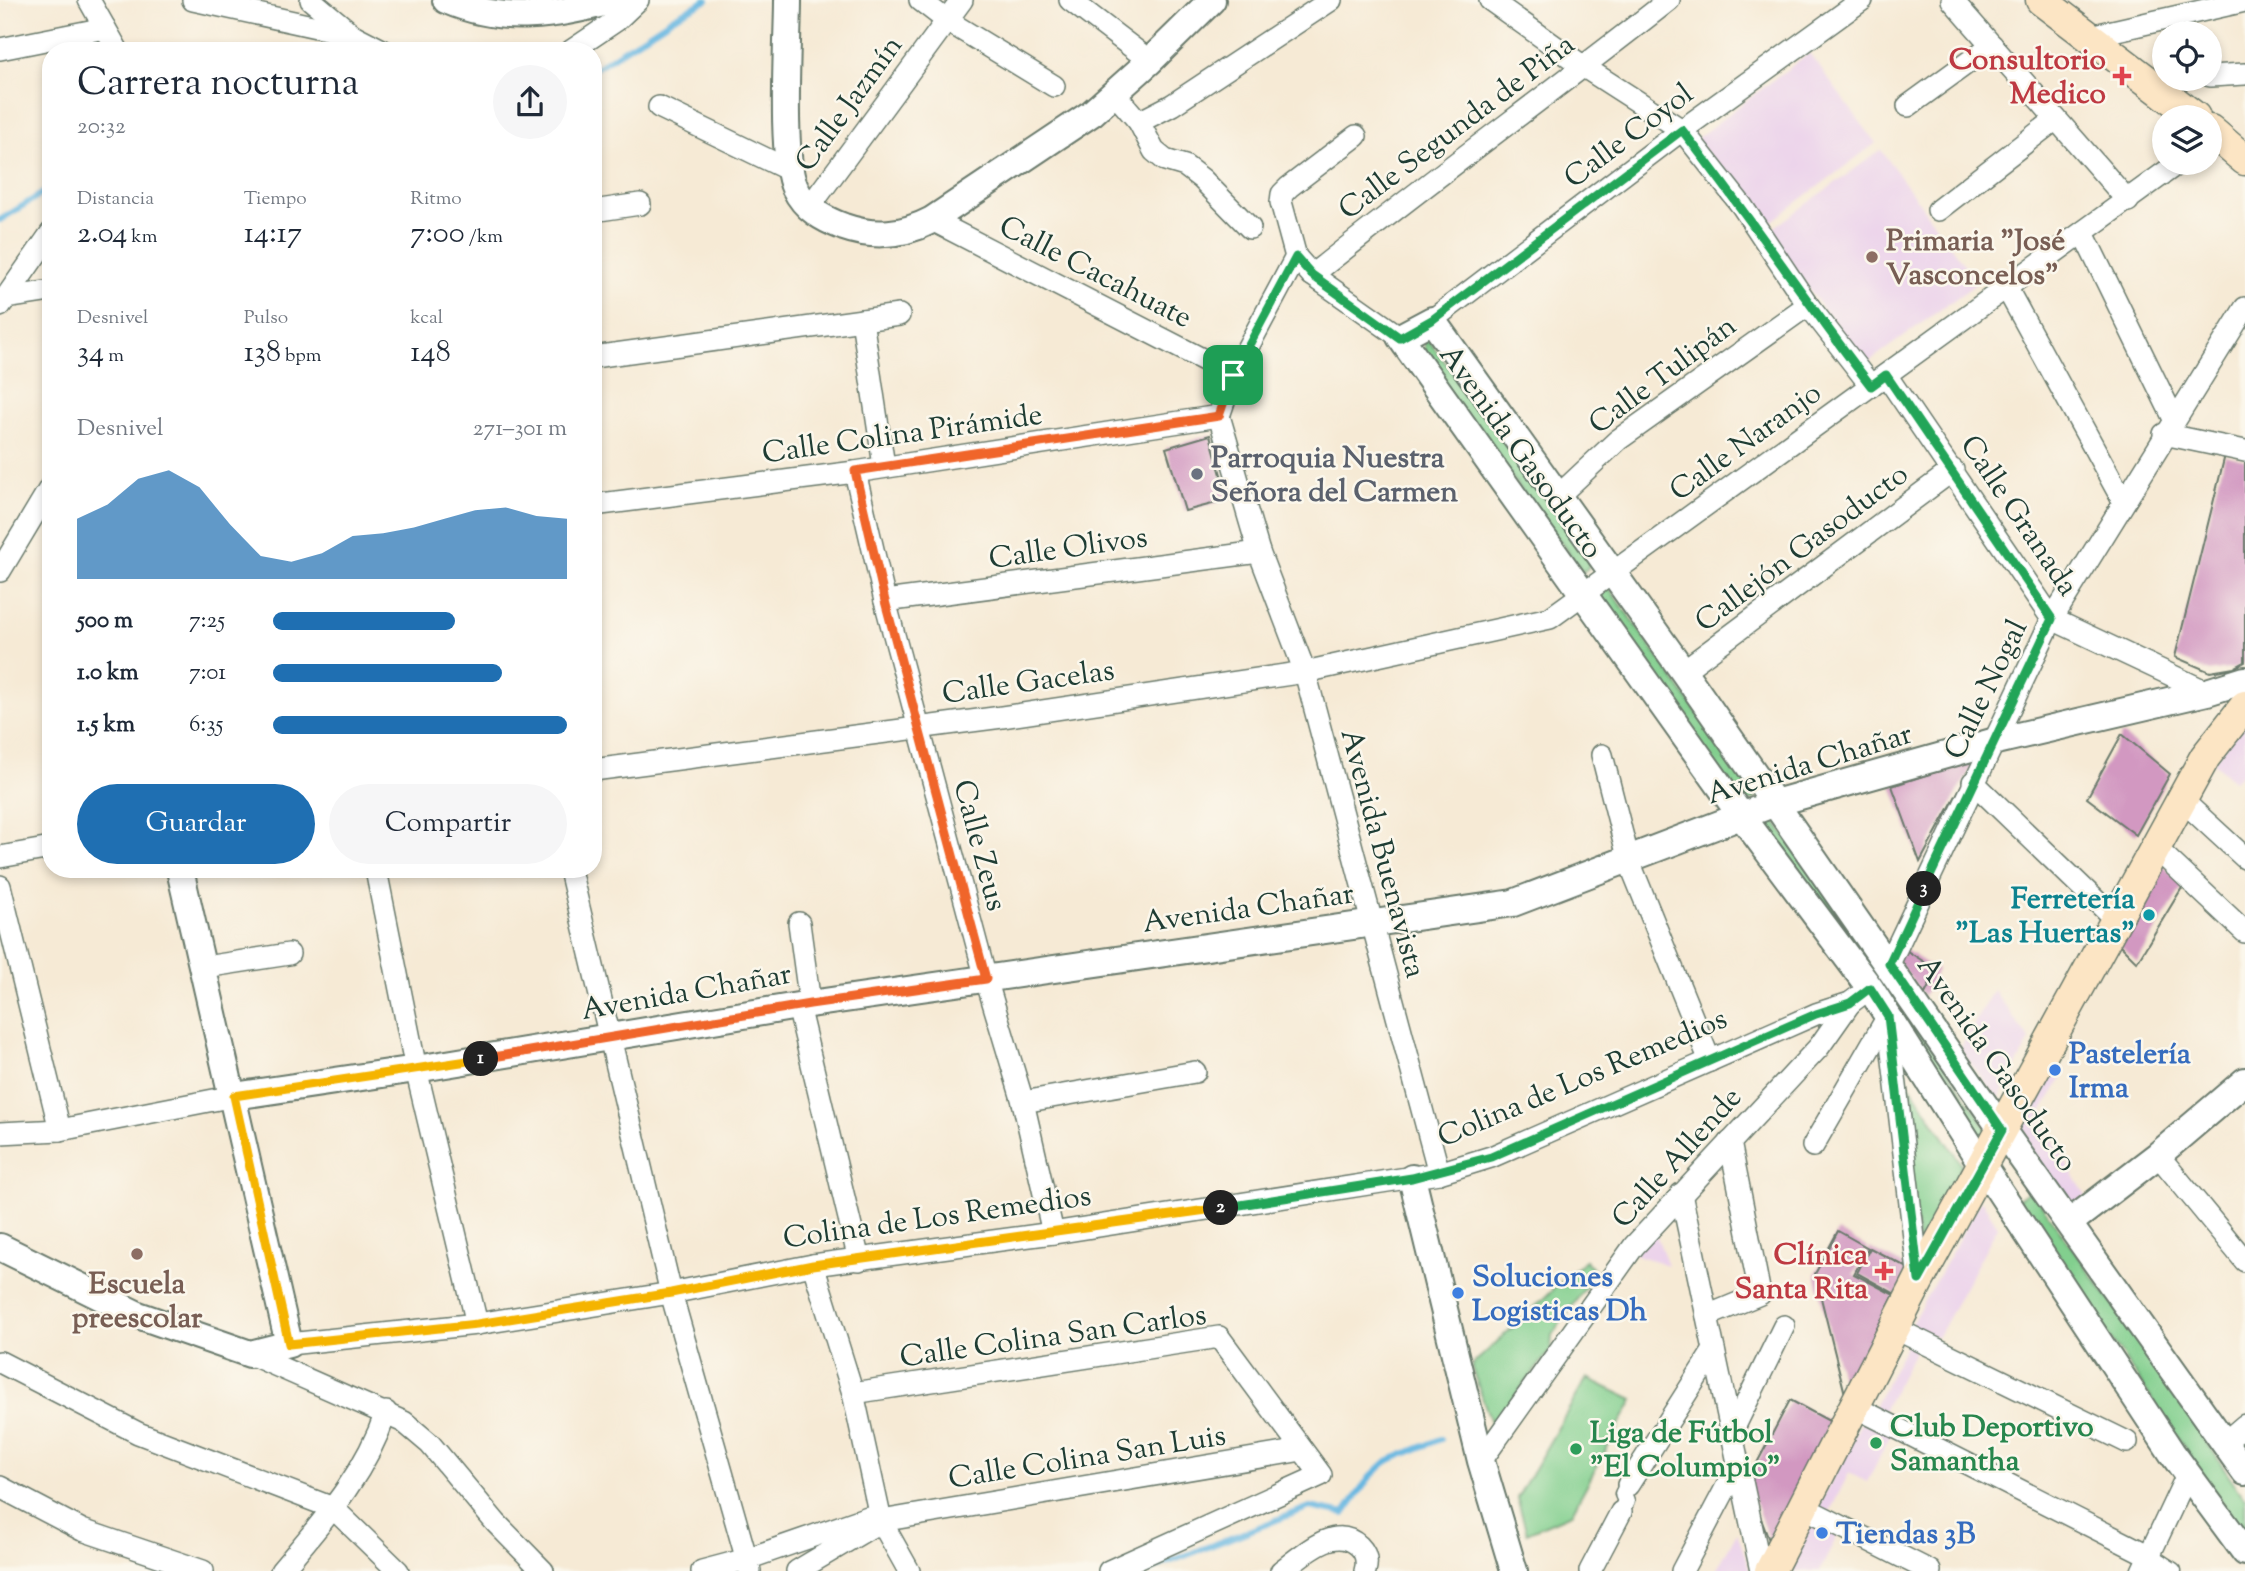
<!DOCTYPE html>
<html lang="es">
<head>
<meta charset="utf-8">
<style>
  body { margin:0; font-family:"Sorts Mill Goudy",serif; background:#f6f6f7; color:#1f2937; height:100vh; display:flex; flex-direction:column; font-size:26px; white-space:nowrap }
  * { box-sizing:border-box; margin:0 }
  p { font-size:23px; color:#747a83 }
  .icon { flex:none; width:38px; height:38px; fill:none; stroke:currentColor; stroke-width:2; stroke-linecap:round; stroke-linejoin:round }
  .map { position:relative; flex:1; overflow:hidden }
  .drawer { position:absolute; left:42px; top:42px; width:560px; height:836px; display:flex; flex-direction:column; background:#fff; border-radius:28px; box-shadow:0 4px 10px #0003 }
  .drawer>* { flex:none }
  .buttons { position:absolute; left:2152px; top:21px; display:grid; gap:14px }
  .buttons a { display:grid; place-items:center; width:70px; height:70px; border-radius:50%; background:#fff; box-shadow:0 4px 10px #0003; font-size:35px }
  .pin { position:absolute; display:grid; place-items:center; width:60px; height:60px; color:#fff; margin:-30px; border-radius:14px; box-shadow:0 4px 10px #0006 }
  .km { position:absolute; width:35px; height:35px; margin:-18px; border-radius:50%; background:#222; color:#fff; font-size:19px; line-height:35px; text-align:center }
  .round { display:grid; place-items:center; flex:none; width:74px; height:74px; border-radius:37px; background:#f6f6f7 }
  .head { display:flex; align-items:center; justify-content:space-between; height:119px; padding:0 35px }
  h1 { font-size:38px; font-weight:600; line-height:52px }
  .metrics { display:grid; grid-template-columns:repeat(3,1fr); gap:10px; height:119px; padding:7px 35px }
  .metrics div { display:grid; align-content:center }
  .metrics b { font-size:30px; font-weight:600 }
  .metrics small { font-size:19px; font-weight:400 }
  .metrics p { font-size:19px }
  .chart { height:196px; padding:14px 35px }
  .chart p { display:flex; justify-content:space-between }
  .chart svg { width:100%; height:126px; margin-top:7px; fill:#1f6fb2; opacity:.7 }
  .button { display:flex; gap:14px; margin-top:auto; padding:14px 35px }
  .button a { flex:1; height:80px; border-radius:42px; background:#1f6fb2; color:#fff; font-size:28px; font-weight:600; line-height:80px; text-align:center }
  .button a+a { background:#f6f6f7; color:#1f2937 }
  ul { padding:0 35px; list-style:none; font-size:23px }
  li { display:grid; grid-template-columns:112px 84px 1fr; align-items:center; height:52px }
  li i { height:18px; border-radius:9px; background:#1f6fb2 }
  .map>svg:first-child { display:block }
  .built { fill:#ebd1eb }
  .green { fill:#82cf8e; stroke:#508661; stroke-width:2 }
  .lines { fill:none; stroke-linecap:round; stroke-linejoin:round }
  .stream { stroke:#67b7e1; stroke-width:6 }
  .building { fill:#d298c1 }
  .pedestrian-casing { stroke:#6a7a6c; stroke-width:19 }
  .minor-casing { stroke:#6a7a6c; stroke-width:24 }
  .tertiary-casing { stroke:#6a7a6c; stroke-width:30 }
  .secondary-casing { stroke:#6a7a6c; stroke-width:33 }
  .pedestrian { stroke:#fff; stroke-width:16 }
  .minor { stroke:#fff; stroke-width:21 }
  .tertiary { stroke:#fff; stroke-width:26 }
  .secondary { stroke:#fce5c4; stroke-width:30 }
  .split-1-casing { stroke:#fff; stroke-width:14 }
  .split-2-casing { stroke:#fff; stroke-width:14 }
  .split-3-casing { stroke:#fff; stroke-width:14 }
  .split-4-casing { stroke:#fff; stroke-width:14 }
  .split-1 { stroke:#f0652b; stroke-width:9 }
  .split-2 { stroke:#f5b400; stroke-width:9 }
  .split-3 { stroke:#22a559; stroke-width:9 }
  .split-4 { stroke:#22a559; stroke-width:9 }
  .health-dot { fill:#e0444e; stroke:#fbf7ec; stroke-width:2.5 }
  .education-dot { fill:#8d6e63; stroke:#fbf7ec; stroke-width:2.5 }
  .worship-dot { fill:#6b7280; stroke:#fbf7ec; stroke-width:2.5 }
  .culture-dot { fill:#0f9aa8; stroke:#fbf7ec; stroke-width:2.5 }
  .shop-dot { fill:#3f7fe0; stroke:#fbf7ec; stroke-width:2.5 }
  .leisure-dot { fill:#2e9e5b; stroke:#fbf7ec; stroke-width:2.5 }
  .labels { text-anchor:middle; stroke-width:5; stroke-linejoin:round; paint-order:stroke }
  .health-label { font-size:30px; font-weight:bold; fill:#be3a42; stroke:#fbf7ec; text-anchor:end }
  .street-label { font-size:30px; fill:#1f3d34; stroke:#fbf7ec }
  .education-label { font-size:30px; font-weight:bold; fill:#785e54; stroke:#fbf7ec; text-anchor:start }
  .worship-label { font-size:30px; font-weight:bold; fill:#5b616d; stroke:#fbf7ec; text-anchor:start }
  .culture-label { font-size:30px; font-weight:bold; fill:#0d838f; stroke:#fbf7ec; text-anchor:end }
  .shop-label { font-size:30px; font-weight:bold; fill:#366cbe; stroke:#fbf7ec; text-anchor:start }
  .leisure-label { font-size:30px; font-weight:bold; fill:#27864d; stroke:#fbf7ec; text-anchor:start }
</style>
</head>
<body>
<div class="map">
<svg width="2245" height="1571" viewBox="0 0 2245 1571">
  <rect width="100%" height="100%" fill="#fbf7ec"/>
  <filter id="ink" filterUnits="userSpaceOnUse"><feTurbulence type="fractalNoise" baseFrequency=".0143" numOctaves="2"/><feDisplacementMap in="SourceGraphic" scale="14" xChannelSelector="R" yChannelSelector="G"/><feConvolveMatrix kernelMatrix="1 2 1 2 8 2 1 2 1" color-interpolation-filters="sRGB"/></filter>
  <filter id="wash" filterUnits="userSpaceOnUse"><feTurbulence type="fractalNoise" baseFrequency=".00686" numOctaves="4" result="noise"/><feDisplacementMap in="SourceGraphic" scale="28" xChannelSelector="R" yChannelSelector="G"/><feGaussianBlur stdDeviation="1.57" result="paint"/><feColorMatrix in="noise" values="0 0 0 0 0 0 0 0 0 0 0 0 0 0 0 0 0 1.4 0 .05"/><feComposite in="paint" operator="in"/></filter>
  <g filter="url(#wash)">
    <rect width="100%" height="100%" fill="#f6ead5"/>
    <g class="built">
      <polygon points="1809,53 1876,143 1763,228 1696,139"/>
      <polygon points="1881,150 1977,283 1864,365 1768,232"/>
      <polygon points="2245,721 2245,771 2234,781 2213,762"/>
      <polygon points="1993,990 2030,1040 1998,1099 1960,1049"/>
      <polygon points="2056,1060 2066,1072 2039,1116 2086,1196 2062,1210 2016,1133"/>
      <polygon points="1981,1200 1998,1226 1937,1338 1910,1326"/>
      <polygon points="1653,1227 1668,1265 1634,1254"/>
      <polygon points="1907,1343 1916,1348 1882,1413 1873,1409"/>
      <polygon points="1864,1417 1892,1432 1867,1482 1849,1473 1829,1513 1818,1508"/>
      <polygon points="1813,1518 1839,1532 1820,1571 1787,1571"/>
      <polygon points="1737,1532 1750,1571 1716,1571"/>
    </g>
    <g class="green">
      <polygon points="1424,334 1590,557 1588,568 1583,572 1426,363"/>
      <polygon points="1607,585 1742,776 1755,799 1741,803 1596,601 1597,588"/>
      <polygon points="1772,817 1992,1135 1981,1146 1757,821"/>
      <polygon points="1897,1066 1962,1165 1919,1251"/>
      <polygon points="2031,1190 2126,1323 2245,1499 2245,1537 2017,1200"/>
      <polygon points="1585,1260 1596,1272 1552,1335 1551,1350 1492,1425 1471,1366"/>
      <polygon points="1587,1378 1633,1400 1571,1514 1527,1533 1517,1498"/>
    </g>
    <g class="lines">
      <g class="stream">
        <polyline points="593,70 674,17 707,0"/>
        <polyline points="0,220 51,188"/>
        <polyline points="1146,1571 1310,1507 1344,1514 1370,1477 1387,1461 1441,1439"/>
      </g>
    </g>
    <g id="blocks">
      <g class="building">
        <polygon points="1210,435 1228,500 1185,511 1166,448"/>
        <polygon points="2225,455 2245,460 2245,662 2234,668 2210,672 2175,657"/>
        <polygon points="2122,734 2170,774 2136,835 2087,798"/>
        <polygon points="1972,760 1972,766 1920,862 1892,786"/>
        <polygon points="2161,862 2183,886 2137,962 2118,943"/>
        <polygon points="1904,949 1937,970 1924,996 1896,958"/>
        <polygon points="1838,1231 1868,1248 1854,1274 1894,1295 1845,1394 1815,1274"/>
        <polygon points="1870,1248 1910,1269 1897,1295 1857,1273"/>
        <polygon points="1790,1400 1831,1422 1769,1540 1747,1482"/>
      </g>
    </g>
  </g>
  <g filter="url(#ink)">
    <use href="#blocks" fill-opacity="0" stroke="#6a7a6c" stroke-width="2"/>
    <g class="lines">
      <defs>
        <g id="pedestrian">
          <polyline points="1621,1512 1626,1501 1623,1494 1628,1485"/>
          <polyline points="2150,1556 2173,1571"/>
        </g>
        <g id="minor">
          <polyline points="89,0 118,51"/>
          <polyline points="193,0 353,35"/>
          <polyline points="311,0 353,35 384,51"/>
          <polyline points="920,0 946,20 1054,86"/>
          <polyline points="1070,0 1150,61"/>
          <polyline points="1490,0 1584,67 1682,130 1742,206 1808,305 1871,386"/>
          <polyline points="1952,0 2128,201"/>
          <polyline points="2086,37 2245,1"/>
          <polyline points="0,49 105,28"/>
          <polyline points="571,51 617,20 638,0"/>
          <polyline points="2210,76 2245,74"/>
          <polyline points="1114,93 1139,122 1154,151 1165,160 1185,166 1202,179 1250,228"/>
          <polyline points="1908,106 1992,45"/>
          <polyline points="659,107 789,170"/>
          <polyline points="1139,122 1172,105 1331,0"/>
          <polyline points="1356,136 1289,187 1282,194 1281,202 1296,257 1312,275 1400,337"/>
          <polyline points="808,209 962,0"/>
          <polyline points="1938,210 2056,119"/>
          <polyline points="593,211 640,204"/>
          <polyline points="932,220 1233,375"/>
          <polyline points="2083,233 2174,419"/>
          <path d="M1312,275C1429,181 1551,93 1669,0"/>
          <polyline points="2006,287 2123,501"/>
          <polyline points="0,299 51,291"/>
          <polyline points="0,306 51,233"/>
          <polyline points="862,320 884,466"/>
          <polyline points="1432,320 1682,130 1862,0"/>
          <polyline points="593,357 899,315"/>
          <polyline points="1886,375 2052,619 2207,692"/>
          <polyline points="1219,416 1259,552 1305,672 1439,1173"/>
          <polyline points="1219,416 1233,375 1296,257"/>
          <polyline points="2164,434 2245,451"/>
          <polyline points="855,472 885,601 986,979 1023,1102 1053,1233"/>
          <polyline points="1557,497 1618,440 1808,305"/>
          <polyline points="593,505 855,472 1219,416"/>
          <polyline points="0,571 51,486"/>
          <polyline points="885,601 1259,552"/>
          <polyline points="1683,671 1953,470"/>
          <polyline points="1602,755 1629,861 1710,1061"/>
          <polyline points="593,770 1002,717 1305,672 1550,618 2178,163"/>
          <polyline points="1973,782 2117,921"/>
          <polyline points="2182,800 2245,858"/>
          <polyline points="2157,849 2245,932"/>
          <polyline points="0,857 51,848"/>
          <polyline points="376,870 416,1069 477,1324"/>
          <polyline points="570,870 671,1293 750,1571"/>
          <polyline points="0,886 60,1130"/>
          <polyline points="799,923 810,1004"/>
          <polyline points="1889,964 2052,619 2245,308"/>
          <polyline points="205,967 289,954"/>
          <polyline points="798,1006 859,1260"/>
          <polyline points="1888,1018 1919,1280"/>
          <polyline points="1023,1102 1195,1072"/>
          <polyline points="0,1133 60,1130 234,1096"/>
          <polyline points="1813,1146 1888,1016"/>
          <polyline points="2158,1155 2245,1261"/>
          <polyline points="1681,1194 1761,1571"/>
          <polyline points="813,1265 853,1393 881,1521 909,1571"/>
          <polyline points="1707,1316 1760,1294 1730,1142"/>
          <polyline points="1894,1328 2127,1442"/>
          <polyline points="289,1344 477,1324 671,1293 813,1265 1053,1233 1439,1173 1491,1157 1816,1014 1850,1003 1870,988"/>
          <polyline points="250,1354 404,1422 430,1444 496,1523 543,1571"/>
          <polyline points="0,1362 138,1433 333,1508 398,1571"/>
          <polyline points="853,1393 1219,1337 1321,1475 1109,1571"/>
          <polyline points="1855,1407 2150,1556"/>
          <polyline points="1732,1432 1784,1326"/>
          <polyline points="2224,1443 2245,1425"/>
          <polyline points="1481,1461 1634,1246 1819,1047 1850,1003"/>
          <polyline points="1628,1485 1714,1350"/>
          <polyline points="0,1487 82,1530 203,1571"/>
          <polyline points="1803,1507 1930,1571"/>
          <path d="M281,1571C323,1521 365,1475 386,1412"/>
          <polyline points="702,1571 747,1559 868,1517 881,1521 1302,1450"/>
          <polyline points="797,1571 881,1521"/>
          <path d="M1281,1571C1301,1557 1334,1522 1359,1546C1366,1553 1368,1561 1365,1571"/>
          <polyline points="1590,1571 1621,1512"/>
          <polyline points="1682,1571 1738,1465"/>
          <polyline points="2142,1571 2187,1475"/>
        </g>
        <g id="tertiary">
          <path d="M446,0C504,25 556,16 615,0"/>
          <path d="M788,0C788,40 780,157 795,188C805,209 823,219 844,227C875,238 903,235 932,220L1092,113L1150,61L1212,0"/>
          <polyline points="234,1096 416,1069 810,1004 1513,903 1775,803 1992,742 2207,692 2245,680"/>
          <polyline points="1412,1178 1481,1461 1514,1571"/>
          <polyline points="2069,1223 2158,1155 2245,1081"/>
          <polyline points="0,1247 138,1315 250,1354 289,1344 180,870"/>
          <polyline points="2245,1472 2002,1130 1683,671 1432,320 1400,337 1740,814 1870,988 1983,1166 2172,1453 2245,1552"/>
        </g>
        <g id="secondary">
          <polyline points="2041,0 2195,117"/>
          <polyline points="2210,130 2245,160"/>
          <polyline points="1770,1571 1919,1280 2205,757 2245,706"/>
        </g>
      </defs>
      <use href="#pedestrian" class="pedestrian-casing"/>
      <use href="#minor" class="minor-casing"/>
      <use href="#tertiary" class="tertiary-casing"/>
      <use href="#secondary" class="secondary-casing"/>
      <use href="#pedestrian" class="pedestrian"/>
      <use href="#minor" class="minor"/>
      <use href="#tertiary" class="tertiary"/>
      <use href="#secondary" class="secondary"/>
    </g>
  </g>
  <g class="lines" filter="url(#ink)">
    <defs>
      <polyline id="split-1" points="481,1059 810,1004 986,979 885,601 855,471 1219,416 1233,375"/>
      <polyline id="split-2" points="481,1059 234,1096 289,1344 477,1324 671,1293 813,1265 1221,1208"/>
      <polyline id="split-3" points="1221,1208 1412,1178 1491,1157 1816,1014 1850,1003 1870,988 1888,1016 1919,1280 2002,1130 1889,964 1924,889"/>
      <path id="split-4" d="M1233,375L1296,257L1312,275L1400,338L1432,320L1682,130C1748,214 1806,302 1871,386L1886,375L2052,619L1924,889"/>
    </defs>
    <use href="#split-1" class="split-1-casing"/>
    <use href="#split-2" class="split-2-casing"/>
    <use href="#split-3" class="split-3-casing"/>
    <use href="#split-4" class="split-4-casing"/>
    <use href="#split-1" class="split-1"/>
    <use href="#split-2" class="split-2"/>
    <use href="#split-3" class="split-3"/>
    <use href="#split-4" class="split-4"/>
  </g>
  <g class="health-dot">
    <path d="M2118.5 65.5h7v7h7v7h-7v7h-7v-7h-7v-7h7z"/>
    <path d="M1880.5 1260.5h7v7h7v7h-7v7h-7v-7h-7v-7h7z"/>
  </g>
  <g class="education-dot">
    <circle cx="1872" cy="257" r="7"/>
    <circle cx="137" cy="1254" r="7"/>
  </g>
  <circle class="worship-dot" cx="1197" cy="474" r="7"/>
  <circle class="culture-dot" cx="2149" cy="915" r="7"/>
  <g class="shop-dot">
    <circle cx="2055" cy="1070" r="7"/>
    <circle cx="1458" cy="1293" r="7"/>
    <circle cx="1822" cy="1533" r="7"/>
  </g>
  <g class="leisure-dot">
    <circle cx="1876" cy="1443" r="7"/>
    <circle cx="1576" cy="1449" r="7"/>
  </g>
  <g class="labels">
    <g class="health-label">
      <text x="2106" y="69">Consultorio<tspan x="2106" dy="34">Medico</tspan></text>
      <text x="1868" y="1264">Clínica<tspan x="1868" dy="34">Santa Rita</tspan></text>
    </g>
    <g class="street-label">
      <text transform="translate(848 103) rotate(-54)" y="10">Calle Jazmín</text>
      <text transform="translate(1456 126) rotate(-37)" y="10">Calle Segunda de Piña</text>
      <text transform="translate(1628 135) rotate(-37)" y="10">Calle Coyol</text>
      <text transform="translate(1096 271) rotate(27)" y="10">Calle Cacahuate</text>
      <text transform="translate(1662 374) rotate(-37)" y="10">Calle Tulipán</text>
      <text transform="translate(902 433) rotate(-8)" y="10">Calle Colina Pirámide</text>
      <text transform="translate(1745 441) rotate(-36)" y="10">Calle Naranjo</text>
      <text transform="translate(1522 451) rotate(54)" y="10">Avenida Gasoducto</text>
      <text transform="translate(2020 515) rotate(56)" y="10">Calle Granada</text>
      <text transform="translate(1068 547) rotate(-8)" y="10">Calle Olivos</text>
      <text transform="translate(1801 547) rotate(-37)" y="10">Callejón Gasoducto</text>
      <text transform="translate(1028 681) rotate(-8)" y="10">Calle Gacelas</text>
      <text transform="translate(1985 689) rotate(-64)" y="10">Calle Nogal</text>
      <text transform="translate(1809 763) rotate(-17)" y="10">Avenida Chañar</text>
      <text transform="translate(981 845) rotate(75)" y="10">Calle Zeus</text>
      <text transform="translate(1384 853) rotate(75)" y="10">Avenida Buenavista</text>
      <text transform="translate(1248 907) rotate(-8)" y="10">Avenida Chañar</text>
      <text transform="translate(686 991) rotate(-10)" y="10">Avenida Chañar</text>
      <text transform="translate(1998 1063) rotate(55)" y="10">Avenida Gasoducto</text>
      <text transform="translate(1582 1077) rotate(-23)" y="10">Colina de Los Remedios</text>
      <text transform="translate(1676 1157) rotate(-48)" y="10">Calle Allende</text>
      <text transform="translate(937 1216) rotate(-8)" y="10">Colina de Los Remedios</text>
      <text transform="translate(1053 1335) rotate(-8)" y="10">Calle Colina San Carlos</text>
      <text transform="translate(1087 1456) rotate(-9)" y="10">Calle Colina San Luis</text>
    </g>
    <g class="education-label">
      <text x="1886" y="250">Primaria "José<tspan x="1886" dy="34">Vasconcelos"</tspan></text>
      <text x="137" y="1293" text-anchor="middle">Escuela<tspan x="137" dy="34">preescolar</tspan></text>
    </g>
    <g class="worship-label">
      <text x="1211" y="467">Parroquia Nuestra<tspan x="1211" dy="34">Señora del Carmen</tspan></text>
    </g>
    <g class="culture-label">
      <text x="2135" y="908">Ferretería<tspan x="2135" dy="34">"Las Huertas"</tspan></text>
    </g>
    <g class="shop-label">
      <text x="2069" y="1063">Pastelería<tspan x="2069" dy="34">Irma</tspan></text>
      <text x="1472" y="1286">Soluciones<tspan x="1472" dy="34">Logisticas Dh</tspan></text>
      <text x="1836" y="1543">Tiendas 3B</text>
    </g>
    <g class="leisure-label">
      <text x="1890" y="1436">Club Deportivo<tspan x="1890" dy="34">Samantha</tspan></text>
      <text x="1590" y="1442">Liga de Fútbol<tspan x="1590" dy="34">"El Columpio"</tspan></text>
    </g>
  </g>
</svg>
<div class="buttons">
<a><svg class="icon" aria-label="locate" viewBox="0 0 24 24"><circle cx="12" cy="12" r="6"/><path d="M12 2v4M12 18v4M2 12h4M18 12h4"/></svg></a>
<a><svg class="icon" aria-label="layers" viewBox="0 0 24 24"><path d="M12 4l9 5-9 5-9-5zM3 14l9 5 9-5"/></svg></a>
</div>
<div class="pin" style="left:1233px;top:375px;background:#1e9e55"><svg class="icon" aria-label="arrive" viewBox="0 0 24 24"><path d="M6 21V4h12l-3 4 3 4H6"/></svg></div>
<b class="km" style="left:481px;top:1059px">1</b>
<b class="km" style="left:1221px;top:1208px">2</b>
<b class="km" style="left:1924px;top:889px">3</b>
<section class="drawer">
<div class="head"><div><h1>Carrera nocturna</h1><p>20:32</p></div><a class="round"><svg class="icon" aria-label="share" viewBox="0 0 24 24"><path d="M12 15V3M7 8l5-5 5 5M5 13v7h14v-7"/></svg></a></div>
<div class="metrics">
<div><p>Distancia</p><b>2.04<small> km</small></b></div>
<div><p>Tiempo</p><b>14:17</b></div>
<div><p>Ritmo</p><b>7:00<small> /km</small></b></div>
</div>
<div class="metrics">
<div><p>Desnivel</p><b>34<small> m</small></b></div>
<div><p>Pulso</p><b>138<small> bpm</small></b></div>
<div><p>kcal</p><b>148</b></div>
</div>
<div class="chart"><p><span>Desnivel</span>271–301 m</p>
<svg viewBox="0 0 160 44" preserveAspectRatio="none"><path d="M0 44V23L10 18L20 9L30 6L40 12L50 25L60 36L70 38L80 35L90 29L100 28L110 26L120 23L130 20L140 19L150 22L160 23V44z"/></svg>
</div>
<ul>
<li><b>500 m</b>7:25<i style="width:62%"></i></li>
<li><b>1.0 km</b>7:01<i style="width:78%"></i></li>
<li><b>1.5 km</b>6:35<i style="width:100%"></i></li>
</ul>
<div class="button"><a>Guardar</a><a>Compartir</a></div>
</section>
</div>
</body>
</html>
